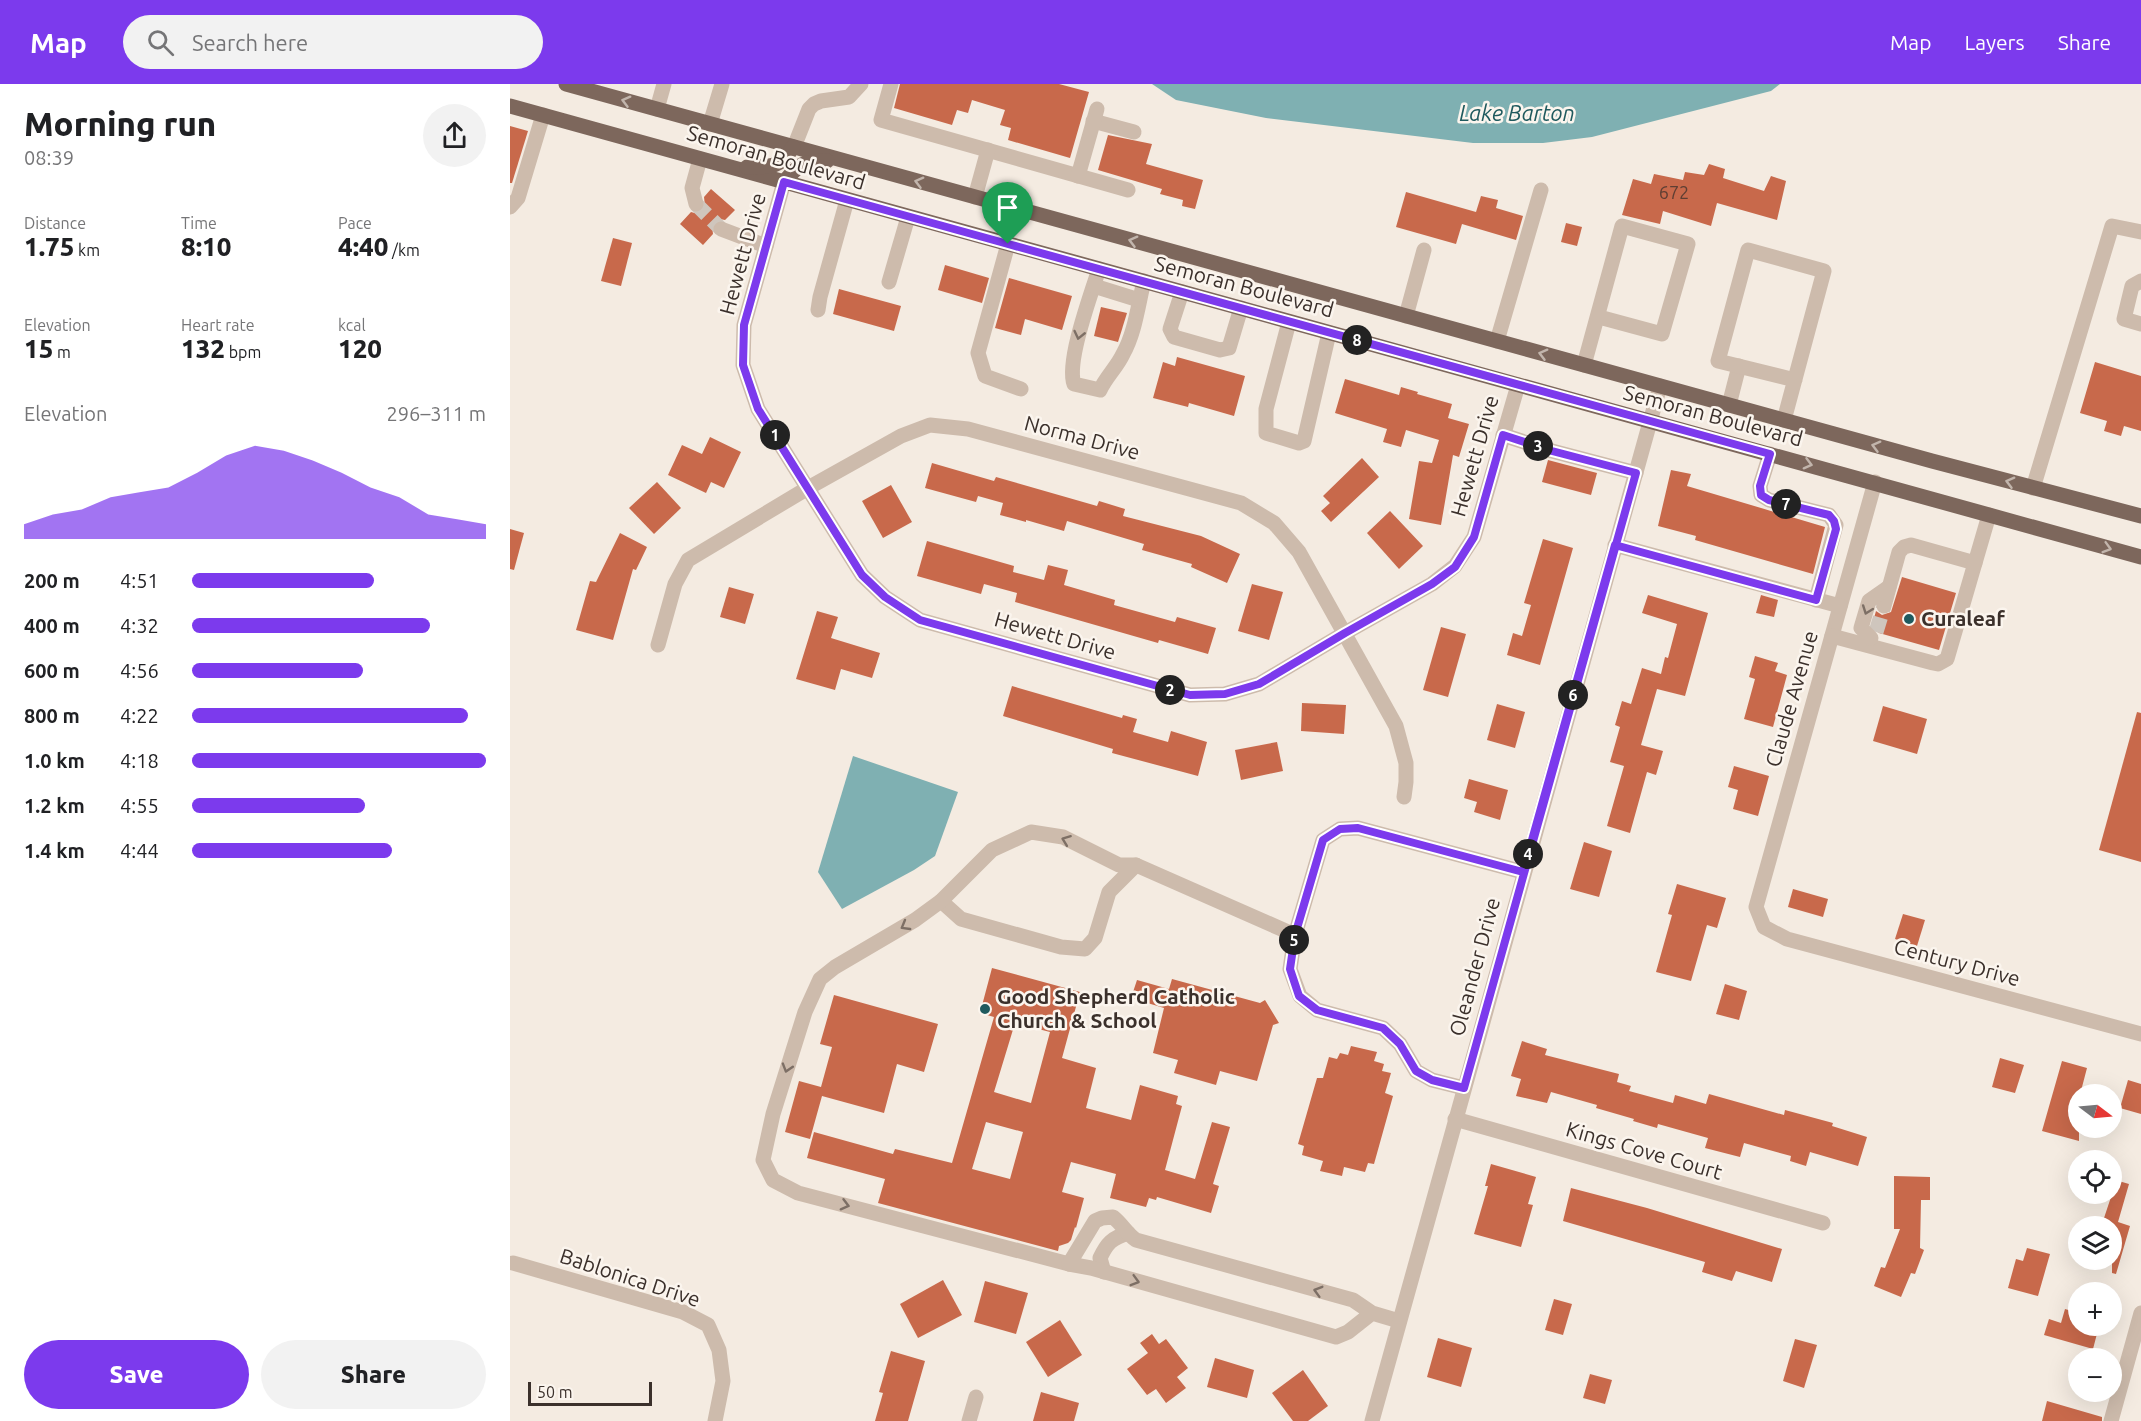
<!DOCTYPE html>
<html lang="en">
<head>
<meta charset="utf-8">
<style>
  body { margin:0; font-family:Ubuntu,sans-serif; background:#f2f2f2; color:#202124; height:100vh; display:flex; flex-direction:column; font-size:22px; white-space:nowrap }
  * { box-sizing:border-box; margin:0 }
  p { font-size:20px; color:#757577 }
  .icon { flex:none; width:33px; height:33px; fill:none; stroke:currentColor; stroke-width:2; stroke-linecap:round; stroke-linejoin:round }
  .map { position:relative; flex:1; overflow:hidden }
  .details { display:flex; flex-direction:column; background:#fff; width:510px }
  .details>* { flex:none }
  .needle { width:39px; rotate:106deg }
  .buttons { position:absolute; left:1558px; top:1000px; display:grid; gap:12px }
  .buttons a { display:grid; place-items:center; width:54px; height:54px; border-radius:50%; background:#fff; box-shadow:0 6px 24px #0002; font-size:30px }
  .scale { position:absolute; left:18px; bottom:15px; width:124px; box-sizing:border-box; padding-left:6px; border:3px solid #3b302b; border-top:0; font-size:16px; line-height:21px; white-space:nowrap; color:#3b302b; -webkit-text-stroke:4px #fbf5ee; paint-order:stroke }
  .pin { position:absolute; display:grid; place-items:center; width:51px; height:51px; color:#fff; margin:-62px -26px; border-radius:50% 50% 50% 0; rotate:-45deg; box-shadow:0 0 6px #0007 }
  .pin .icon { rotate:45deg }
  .km { position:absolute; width:30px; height:30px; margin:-15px; border-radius:50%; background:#222; color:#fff; font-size:16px; line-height:30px; text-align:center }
  .round { display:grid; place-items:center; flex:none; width:63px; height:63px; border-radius:32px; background:#f2f2f2 }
  .overview { display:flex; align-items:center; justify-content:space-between; height:102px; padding:0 24px }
  h1 { font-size:33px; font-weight:800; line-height:45px }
  .metrics { display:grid; grid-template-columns:repeat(3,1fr); gap:9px; height:102px; padding:6px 24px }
  .metrics div { display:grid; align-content:center }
  .metrics b { font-size:26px; font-weight:800 }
  .metrics small { font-size:16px; font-weight:400 }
  .metrics p { font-size:16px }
  .chart { height:168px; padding:12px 24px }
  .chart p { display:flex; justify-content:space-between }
  .chart svg { width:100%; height:108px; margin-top:6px; fill:#7c3aed; opacity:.7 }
  .primary-button { display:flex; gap:12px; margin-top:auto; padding:12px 24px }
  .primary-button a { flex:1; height:69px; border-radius:36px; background:#7c3aed; color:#fff; font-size:24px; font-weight:800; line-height:69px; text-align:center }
  .primary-button a+a { background:#f2f2f2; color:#202124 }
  ul { padding:0 24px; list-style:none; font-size:20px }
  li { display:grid; grid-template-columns:96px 72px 1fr; align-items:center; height:45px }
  li i { height:15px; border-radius:8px; background:#7c3aed }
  header { display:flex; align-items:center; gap:36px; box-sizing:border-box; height:84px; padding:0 30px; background:#7c3aed; color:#fff }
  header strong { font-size:28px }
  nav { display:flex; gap:33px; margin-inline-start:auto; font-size:21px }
  .search { width:420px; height:54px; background:#f2f2f2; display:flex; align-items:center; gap:15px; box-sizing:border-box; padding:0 21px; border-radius:33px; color:#757577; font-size:22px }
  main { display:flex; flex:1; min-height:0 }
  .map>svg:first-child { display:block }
  .water { fill:#7fb0b2 }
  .building { fill:#c8694b; fill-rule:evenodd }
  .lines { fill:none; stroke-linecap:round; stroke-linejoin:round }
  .minor-tunnel { stroke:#cfc6bd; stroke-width:15; stroke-dasharray:15 8; stroke-linecap:butt }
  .minor { stroke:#cdbbac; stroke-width:15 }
  .major { stroke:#7d675c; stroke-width:15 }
  .oneway { stroke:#c2b5ac }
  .oneway2 { stroke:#7d6f65 }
  .route-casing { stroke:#fff; stroke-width:12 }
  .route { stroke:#7c3aed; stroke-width:8 }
  .poi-dot { fill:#1f5a5e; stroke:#fbf5ee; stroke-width:2 }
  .labels { text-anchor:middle; stroke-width:5; stroke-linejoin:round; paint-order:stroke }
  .number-label { font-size:18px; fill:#5e3e33 }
  .street-label { font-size:21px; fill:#3b302b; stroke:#fbf5ee }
  .poi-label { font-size:21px; font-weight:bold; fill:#3b302b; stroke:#fbf5ee; text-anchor:start }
  .water-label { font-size:22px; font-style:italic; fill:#1f5a5e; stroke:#fbf5ee }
</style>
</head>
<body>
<header>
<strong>Map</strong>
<div class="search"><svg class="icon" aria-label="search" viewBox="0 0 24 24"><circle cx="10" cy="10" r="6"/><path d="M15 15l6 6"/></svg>Search here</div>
<nav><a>Map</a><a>Layers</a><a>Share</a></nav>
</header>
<main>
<section class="details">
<div class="overview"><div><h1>Morning run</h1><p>08:39</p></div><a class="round"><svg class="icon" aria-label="share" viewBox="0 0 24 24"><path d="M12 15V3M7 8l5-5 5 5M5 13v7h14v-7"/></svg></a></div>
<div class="metrics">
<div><p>Distance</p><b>1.75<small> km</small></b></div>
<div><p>Time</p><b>8:10</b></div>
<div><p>Pace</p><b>4:40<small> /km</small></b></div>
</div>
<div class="metrics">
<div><p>Elevation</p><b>15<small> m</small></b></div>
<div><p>Heart rate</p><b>132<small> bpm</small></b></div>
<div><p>kcal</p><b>120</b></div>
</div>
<div class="chart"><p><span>Elevation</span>296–311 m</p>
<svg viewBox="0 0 160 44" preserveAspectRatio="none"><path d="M0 44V38L10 34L20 32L30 27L40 25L50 23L60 17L70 10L80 6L90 8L100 12L110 17L120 23L130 27L140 34L150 36L160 38V44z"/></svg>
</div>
<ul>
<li><b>200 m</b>4:51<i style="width:62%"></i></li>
<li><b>400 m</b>4:32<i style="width:81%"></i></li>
<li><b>600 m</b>4:56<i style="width:58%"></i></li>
<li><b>800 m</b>4:22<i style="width:94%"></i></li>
<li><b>1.0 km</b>4:18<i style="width:100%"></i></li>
<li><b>1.2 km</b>4:55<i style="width:59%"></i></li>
<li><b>1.4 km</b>4:44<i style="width:68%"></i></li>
</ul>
<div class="primary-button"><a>Save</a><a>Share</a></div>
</section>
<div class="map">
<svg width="1631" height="1337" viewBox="0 0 1631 1337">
  <rect width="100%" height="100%" fill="#f4ebe1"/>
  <g class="water">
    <polygon points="642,0 1270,0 1261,7 1082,53 1033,59 963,59 756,34 666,16"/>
    <polygon points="343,672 448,708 425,772 404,786 332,825 308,788"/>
  </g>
  <g class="building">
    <polygon points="390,0 549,0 579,8 560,74 498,56 501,44 490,41 495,26 462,16 458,29 447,26 442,41 384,24"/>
    <polygon points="0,42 18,47 2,99 0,99"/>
    <polygon points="598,51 642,60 636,80 693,96 685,125 672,122 673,116 650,110 652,105 588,86"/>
    <polygon points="1199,80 1215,85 1213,94 1254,107 1261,92 1276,97 1267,136 1207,119 1201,142 1153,127 1150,140 1112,131 1123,95 1141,100 1144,90 1173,96 1175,88 1194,91"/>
    <polygon points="201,105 225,126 215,136 210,135 204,138 202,142 203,150 193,161 170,140 181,128 188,130 193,127 195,122 194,113"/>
    <polygon points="896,108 966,128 971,112 988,116 986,124 1013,132 1006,156 952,140 946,160 886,143"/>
    <polygon points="1056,139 1072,143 1067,162 1051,158"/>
    <polygon points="103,154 122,159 111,202 91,197"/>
    <polygon points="435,181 479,194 472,219 428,206"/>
    <polygon points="499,194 562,212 552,246 515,235 511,251 485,244"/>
    <polygon points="329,205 391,222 384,247 323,230"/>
    <polygon points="591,223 617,229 608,258 584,252"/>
    <polygon points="667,273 735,292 724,332 679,319 678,323 643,314 653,278 665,282"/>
    <polygon points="1585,278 1631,292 1631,347 1614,342 1611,352 1594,347 1597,337 1570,329"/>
    <polygon points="835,295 889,311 891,303 908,308 907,310 942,320 938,334 959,340 949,373 943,371 931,441 899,435 909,377 922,379 929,356 896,346 891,363 873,358 877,345 825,329"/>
    <polygon points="200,353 231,368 214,404 201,398 196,409 158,391 172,361 192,370"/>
    <polygon points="852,374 869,393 821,438 811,427 820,419 813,412"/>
    <polygon points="1038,376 1087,389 1081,411 1032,398"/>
    <polygon points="422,379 484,397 486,393 587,422 589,417 615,425 613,432 691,452 730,470 717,499 681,483 682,480 632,466 634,460 557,437 554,447 516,436 516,438 490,431 493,419 468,412 466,418 415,404"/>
    <polygon points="1161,386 1181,390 1177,402 1315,443 1303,490 1185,456 1186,452 1148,442"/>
    <polygon points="147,398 171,424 144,450 119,424"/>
    <polygon points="381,401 402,438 373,454 352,417"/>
    <polygon points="880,427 913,462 889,485 857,449"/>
    <polygon points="0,445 14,449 4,486 0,485"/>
    <polygon points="110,449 137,463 126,486 123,485 103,556 66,546 80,497 86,498"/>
    <polygon points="1033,455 1063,464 1030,581 997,571 1003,549 1012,552 1021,521 1014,519"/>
    <polygon points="417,457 504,482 503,488 534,496 538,481 558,486 554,501 605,516 604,521 665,538 667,533 706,544 698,570 649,556 648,559 505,518 507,509 474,500 471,510 407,492"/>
    <polygon points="1392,493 1446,509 1429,566 1369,549 1362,541 1366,527 1372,531 1381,528"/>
    <polygon points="742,500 773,508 759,556 728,547"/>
    <polygon points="219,503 244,510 235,540 210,533"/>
    <polygon points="1138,511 1198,529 1175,612 1147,605 1131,661 1153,667 1146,691 1137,688 1120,749 1097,742 1114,682 1100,678 1110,643 1105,641 1112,617 1121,620 1132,584 1151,590 1155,573 1158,574 1167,540 1132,529"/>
    <polygon points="1251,511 1268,516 1264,533 1246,529"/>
    <polygon points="307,527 328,533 321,554 370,569 362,594 331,585 325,606 286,595"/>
    <polygon points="931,543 956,550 938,613 913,606"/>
    <polygon points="1245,572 1268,579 1265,587 1277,591 1263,643 1234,635 1245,595 1239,593"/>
    <polygon points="502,602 612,634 613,631 627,635 623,648 658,658 661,647 697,658 688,692 602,669 603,665 493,632"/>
    <polygon points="792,619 836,621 834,650 791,647"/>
    <polygon points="987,620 1015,628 1005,664 977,656"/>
    <polygon points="1373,622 1417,635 1407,670 1363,657"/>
    <polygon points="1627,628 1631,629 1631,778 1589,766"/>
    <polygon points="767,658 773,687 731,696 725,666"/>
    <polygon points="1224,682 1259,692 1248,732 1223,725 1228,706 1218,703"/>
    <polygon points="959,695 998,706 990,736 964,728 967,718 954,714"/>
    <polygon points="1074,758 1102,767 1089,813 1060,805"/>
    <polygon points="1167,800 1216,814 1207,844 1197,841 1181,897 1146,888 1162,831 1158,830"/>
    <polygon points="1283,805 1318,815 1313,833 1278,823"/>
    <polygon points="1393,830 1415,836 1407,862 1385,855"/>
    <path d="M482,884L570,908L552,974L586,984L576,1024L621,1036L630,1001L668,1012L666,1020L672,1022L655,1086L685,1095L702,1038L720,1043L703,1100L709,1102L701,1129L647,1113L646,1116L639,1114L636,1123L600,1114L606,1090L561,1078L552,1108L574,1114L566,1144L565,1143L561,1156L558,1159L549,1162L548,1167L368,1119L375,1095L297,1074L304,1048L383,1070L385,1065L442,1079L484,933L470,929ZM505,939L540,948L521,1019L484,1008ZM476,1038L513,1048L500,1095L462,1085Z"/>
    <polygon points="662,895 750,919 755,916 769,939 763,941 747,997 710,987 706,1001 664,989 668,976 643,969 654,924 621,914 627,896 659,905"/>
    <polygon points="1215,900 1237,907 1229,936 1206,930"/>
    <polygon points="324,911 428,940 414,988 387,980 374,1029 312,1012 300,1055 275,1048 289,997 311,1003 322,963 310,960"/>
    <polygon points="1012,957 1037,965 1035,971 1109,990 1107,998 1121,1002 1119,1007 1163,1019 1165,1011 1196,1020 1199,1010 1274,1031 1275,1026 1323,1039 1322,1042 1357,1053 1348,1082 1300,1068 1296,1082 1280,1077 1281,1072 1234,1059 1230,1073 1195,1064 1198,1054 1148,1040 1147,1044 1123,1037 1124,1035 1086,1024 1087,1021 1041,1008 1037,1019 1006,1012 1011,995 1001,992"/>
    <polygon points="841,962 867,968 864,977 874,980 872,987 881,989 875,1009 883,1012 864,1080 858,1079 855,1088 834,1083 832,1092 810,1087 813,1077 792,1071 794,1062 788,1060 807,994 813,994 819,973 827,975 830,969 838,971"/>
    <polygon points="1490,974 1514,981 1505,1009 1482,1003"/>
    <polygon points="1552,977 1577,984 1566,1026 1569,1026 1569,1057 1532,1047"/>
    <polygon points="1618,996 1631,1000 1631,1030 1610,1024"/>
    <polygon points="981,1080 1026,1093 1018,1120 1023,1121 1011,1163 964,1150 978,1102 975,1102"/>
    <polygon points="1384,1092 1420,1093 1420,1116 1411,1116 1410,1164 1414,1166 1405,1190 1401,1189 1391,1213 1364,1202 1371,1183 1375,1184 1390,1145 1384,1145"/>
    <polygon points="1602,1095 1619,1100 1608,1138 1620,1142 1606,1190 1602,1189 1602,1143 1591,1143 1602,1110"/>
    <polygon points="1061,1104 1137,1124 1272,1165 1262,1198 1226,1187 1222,1197 1192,1188 1195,1178 1053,1137"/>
    <polygon points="1517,1164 1540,1170 1528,1212 1498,1204 1506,1175 1513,1177"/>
    <polygon points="433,1196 452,1231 408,1254 390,1220"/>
    <polygon points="475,1197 518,1209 506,1250 464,1238"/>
    <polygon points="1044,1215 1062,1220 1053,1251 1035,1246"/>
    <polygon points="1555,1225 1569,1229 1569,1242 1589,1242 1583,1265 1534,1251 1539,1235 1551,1239"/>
    <polygon points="550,1236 572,1271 538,1293 516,1258"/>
    <polygon points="642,1250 649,1260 656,1255 678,1284 667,1293 676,1304 656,1319 646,1305 637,1311 617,1285 638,1269 630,1259"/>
    <polygon points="928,1254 962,1264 951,1303 917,1293"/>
    <polygon points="1285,1255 1307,1261 1294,1304 1273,1297"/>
    <polygon points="381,1267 415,1277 398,1337 365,1337 373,1309 369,1308"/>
    <polygon points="705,1274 744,1286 737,1314 697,1303"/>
    <polygon points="793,1286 818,1322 798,1337 783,1337 762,1309"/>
    <polygon points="1080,1290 1102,1296 1095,1320 1073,1314"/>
    <polygon points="531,1308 569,1319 564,1337 523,1337"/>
    <polygon points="1537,1317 1592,1333 1592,1337 1532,1337"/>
  </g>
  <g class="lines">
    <g class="minor-tunnel">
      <polyline points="186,120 211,145"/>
      <polyline points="1366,548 1374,522"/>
    </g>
    <g class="minor">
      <polyline points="381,0 371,36 618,106"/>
      <polyline points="147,25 154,0"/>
      <polyline points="583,37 624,48"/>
      <polyline points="200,40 212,0"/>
      <polyline points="284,63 299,25 304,20 311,17 339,13 351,0"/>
      <polyline points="568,92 587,25"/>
      <polyline points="274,98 234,241 233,281 248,325 352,491 375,513 410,536 680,611 715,610 749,600 835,549 922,500 945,482 964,453 1008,301"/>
      <polyline points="465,113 478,66"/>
      <polyline points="186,120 182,104 190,75"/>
      <polyline points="0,123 8,114 33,31"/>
      <polyline points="211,145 256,162"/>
      <polyline points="498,160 468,269 475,292 511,305"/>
      <path d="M589,185C581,210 556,278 564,300L590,306C596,293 607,283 613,270C625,249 628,221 634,197"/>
      <polyline points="1631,197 1622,202 1614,235 1631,240"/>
      <polyline points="379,198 398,133"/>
      <polyline points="584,202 629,216"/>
      <polyline points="672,208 660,245 664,253 710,266 719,264 731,224"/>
      <polyline points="308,226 310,213 337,116"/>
      <polyline points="896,232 914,166"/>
      <polyline points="779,238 756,325 756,349 789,359 794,357 819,249"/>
      <polyline points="987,257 1031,106"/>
      <polyline points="1074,281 1112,142 1178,160 1152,250 1089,233"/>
      <polyline points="1219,321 1229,282"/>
      <polyline points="1274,336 1314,187 1238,166 1208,277 1285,296"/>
      <polyline points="993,351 1042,367 1126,389"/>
      <polyline points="1260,370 1250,402 1251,411 1259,416 1319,431 1326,441 1306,516"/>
      <polyline points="1365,398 1246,823 1254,843 1277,855 1631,950"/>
      <polyline points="1523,404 1602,142 1631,148"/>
      <polyline points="1105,461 1330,522"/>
      <polyline points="1374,522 1389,468 1394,463 1401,461 1465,479"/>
      <polyline points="1322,552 1423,579 1428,580 1437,575 1479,431"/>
      <polyline points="1361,554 1351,544 1359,517 1379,503"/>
      <polyline points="148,561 165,500 178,476 298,404 391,352 420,341 458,345 731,419 764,439 789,468 886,642 896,679 896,698 894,713"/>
      <polyline points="431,817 451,835 551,863 575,865 585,854 599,808 626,781"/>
      <polyline points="954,1004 922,996 906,987 890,960 873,944 807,926 790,912 780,885 785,851 813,756 830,745 848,744 1013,788"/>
      <polyline points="945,1035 1313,1139"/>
      <polyline points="3,1179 173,1228 198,1241 209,1266 213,1297 205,1337"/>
      <polyline points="559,1180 288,1109 263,1096 253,1076 263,1030 295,928 310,895 325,883 405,836 431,817 482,766 521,748 553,753 609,781 626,781 785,851"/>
      <path d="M594,1188L590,1174C597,1159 602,1154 618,1149"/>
      <path d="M862,1229L838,1248L826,1253L581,1184L559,1180L585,1137L592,1134L603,1133C612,1140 617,1150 626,1156L843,1216L862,1229L889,1237"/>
      <polyline points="459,1337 466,1313"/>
      <polyline points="862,1337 1150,302"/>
      <polyline points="1601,1337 1631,1229"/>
    </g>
    <g class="major">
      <polyline points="56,0 1422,377 1631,432"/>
      <polyline points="0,22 1631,473"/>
      <path d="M237,83C261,83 270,84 283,63"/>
      <path d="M274,98C289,80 293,77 317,77"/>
    </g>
  </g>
  <defs><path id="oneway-chevron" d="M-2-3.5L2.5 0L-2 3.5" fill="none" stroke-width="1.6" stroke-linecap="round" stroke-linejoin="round" transform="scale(1.5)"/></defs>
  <g class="oneway">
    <use href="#oneway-chevron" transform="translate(116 17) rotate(-165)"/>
    <use href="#oneway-chevron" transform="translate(409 98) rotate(-165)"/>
    <use href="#oneway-chevron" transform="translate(623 157) rotate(-165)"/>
    <use href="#oneway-chevron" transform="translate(1033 270) rotate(-165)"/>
    <use href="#oneway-chevron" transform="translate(1366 362) rotate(-165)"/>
    <use href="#oneway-chevron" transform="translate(1298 380) rotate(15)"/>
    <use href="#oneway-chevron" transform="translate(1500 398) rotate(-165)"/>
    <use href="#oneway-chevron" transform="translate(1597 464) rotate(16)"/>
  </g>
  <g class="oneway2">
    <use href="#oneway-chevron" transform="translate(569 251) rotate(103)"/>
    <use href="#oneway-chevron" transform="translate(1357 526) rotate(110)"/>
    <use href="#oneway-chevron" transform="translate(556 756) rotate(-159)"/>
    <use href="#oneway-chevron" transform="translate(395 842) rotate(150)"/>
    <use href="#oneway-chevron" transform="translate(277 984) rotate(107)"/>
    <use href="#oneway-chevron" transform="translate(335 1121) rotate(15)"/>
    <use href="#oneway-chevron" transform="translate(625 1197) rotate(16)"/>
    <use href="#oneway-chevron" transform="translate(808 1207) rotate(-164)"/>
  </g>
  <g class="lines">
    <defs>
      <path id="route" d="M498,160L274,98L234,241L233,281L248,325L352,491L375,513L410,536L680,611L715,610L749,600L835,549L922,500L945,483L964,453L993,351L1042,367L1126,389C1068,594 1010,799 954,1004L922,996L906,987L890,960L873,944L807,926L789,912L780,885L785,851L813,756L830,745L848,744L1013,788L1105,461L1306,516L1326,445L1324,437L1319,431L1259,416L1251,411L1250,402L1260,370L498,160"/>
    </defs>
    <use href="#route" class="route-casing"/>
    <use href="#route" class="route"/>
  </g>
  <g class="poi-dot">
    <circle cx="1399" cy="535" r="6"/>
    <circle cx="475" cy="925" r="6"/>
  </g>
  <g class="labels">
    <g class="number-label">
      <text x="1164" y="115">672</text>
    </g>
    <g class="street-label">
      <text transform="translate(266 74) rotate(16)" y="7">Semoran Boulevard</text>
      <text transform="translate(233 170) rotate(-75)" y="7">Hewett Drive</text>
      <text transform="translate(734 203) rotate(15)" y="7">Semoran Boulevard</text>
      <text transform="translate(1203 332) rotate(15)" y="7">Semoran Boulevard</text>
      <text transform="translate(572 354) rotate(15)" y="7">Norma Drive</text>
      <text transform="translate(965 372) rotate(-74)" y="7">Hewett Drive</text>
      <text transform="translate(545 552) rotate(16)" y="7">Hewett Drive</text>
      <text transform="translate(1282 615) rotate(-74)" y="7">Claude Avenue</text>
      <text transform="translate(1447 879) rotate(15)" y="7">Century Drive</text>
      <text transform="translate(965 883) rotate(-75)" y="7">Oleander Drive</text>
      <text transform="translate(1134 1067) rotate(16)" y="7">Kings Cove Court</text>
      <text transform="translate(120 1194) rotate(18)" y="7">Bablonica Drive</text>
    </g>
    <g class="poi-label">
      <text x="1411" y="542">Curaleaf</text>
      <text x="487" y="920">Good Shepherd Catholic<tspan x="487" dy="24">Church &amp; School</tspan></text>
    </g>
    <g class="water-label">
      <text x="1007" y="37">Lake Barton</text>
    </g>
  </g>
</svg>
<div class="buttons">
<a><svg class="needle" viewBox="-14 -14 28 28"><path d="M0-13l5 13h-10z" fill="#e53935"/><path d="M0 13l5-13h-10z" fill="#757577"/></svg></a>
<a><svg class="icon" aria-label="locate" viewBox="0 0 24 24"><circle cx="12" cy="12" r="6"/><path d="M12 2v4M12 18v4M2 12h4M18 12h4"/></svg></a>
<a><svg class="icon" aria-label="layers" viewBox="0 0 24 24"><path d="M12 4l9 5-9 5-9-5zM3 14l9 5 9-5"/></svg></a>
<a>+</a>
<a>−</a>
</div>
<div class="scale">50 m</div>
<div class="pin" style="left:498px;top:160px;background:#1e9e55"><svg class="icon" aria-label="arrive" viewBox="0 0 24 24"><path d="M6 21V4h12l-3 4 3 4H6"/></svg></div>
<b class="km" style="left:265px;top:351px">1</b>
<b class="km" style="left:660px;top:606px">2</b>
<b class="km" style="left:1028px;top:362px">3</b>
<b class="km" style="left:1018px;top:770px">4</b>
<b class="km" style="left:784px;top:856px">5</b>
<b class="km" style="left:1063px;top:611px">6</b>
<b class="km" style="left:1276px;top:420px">7</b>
<b class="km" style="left:847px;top:256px">8</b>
</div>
</main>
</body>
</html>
